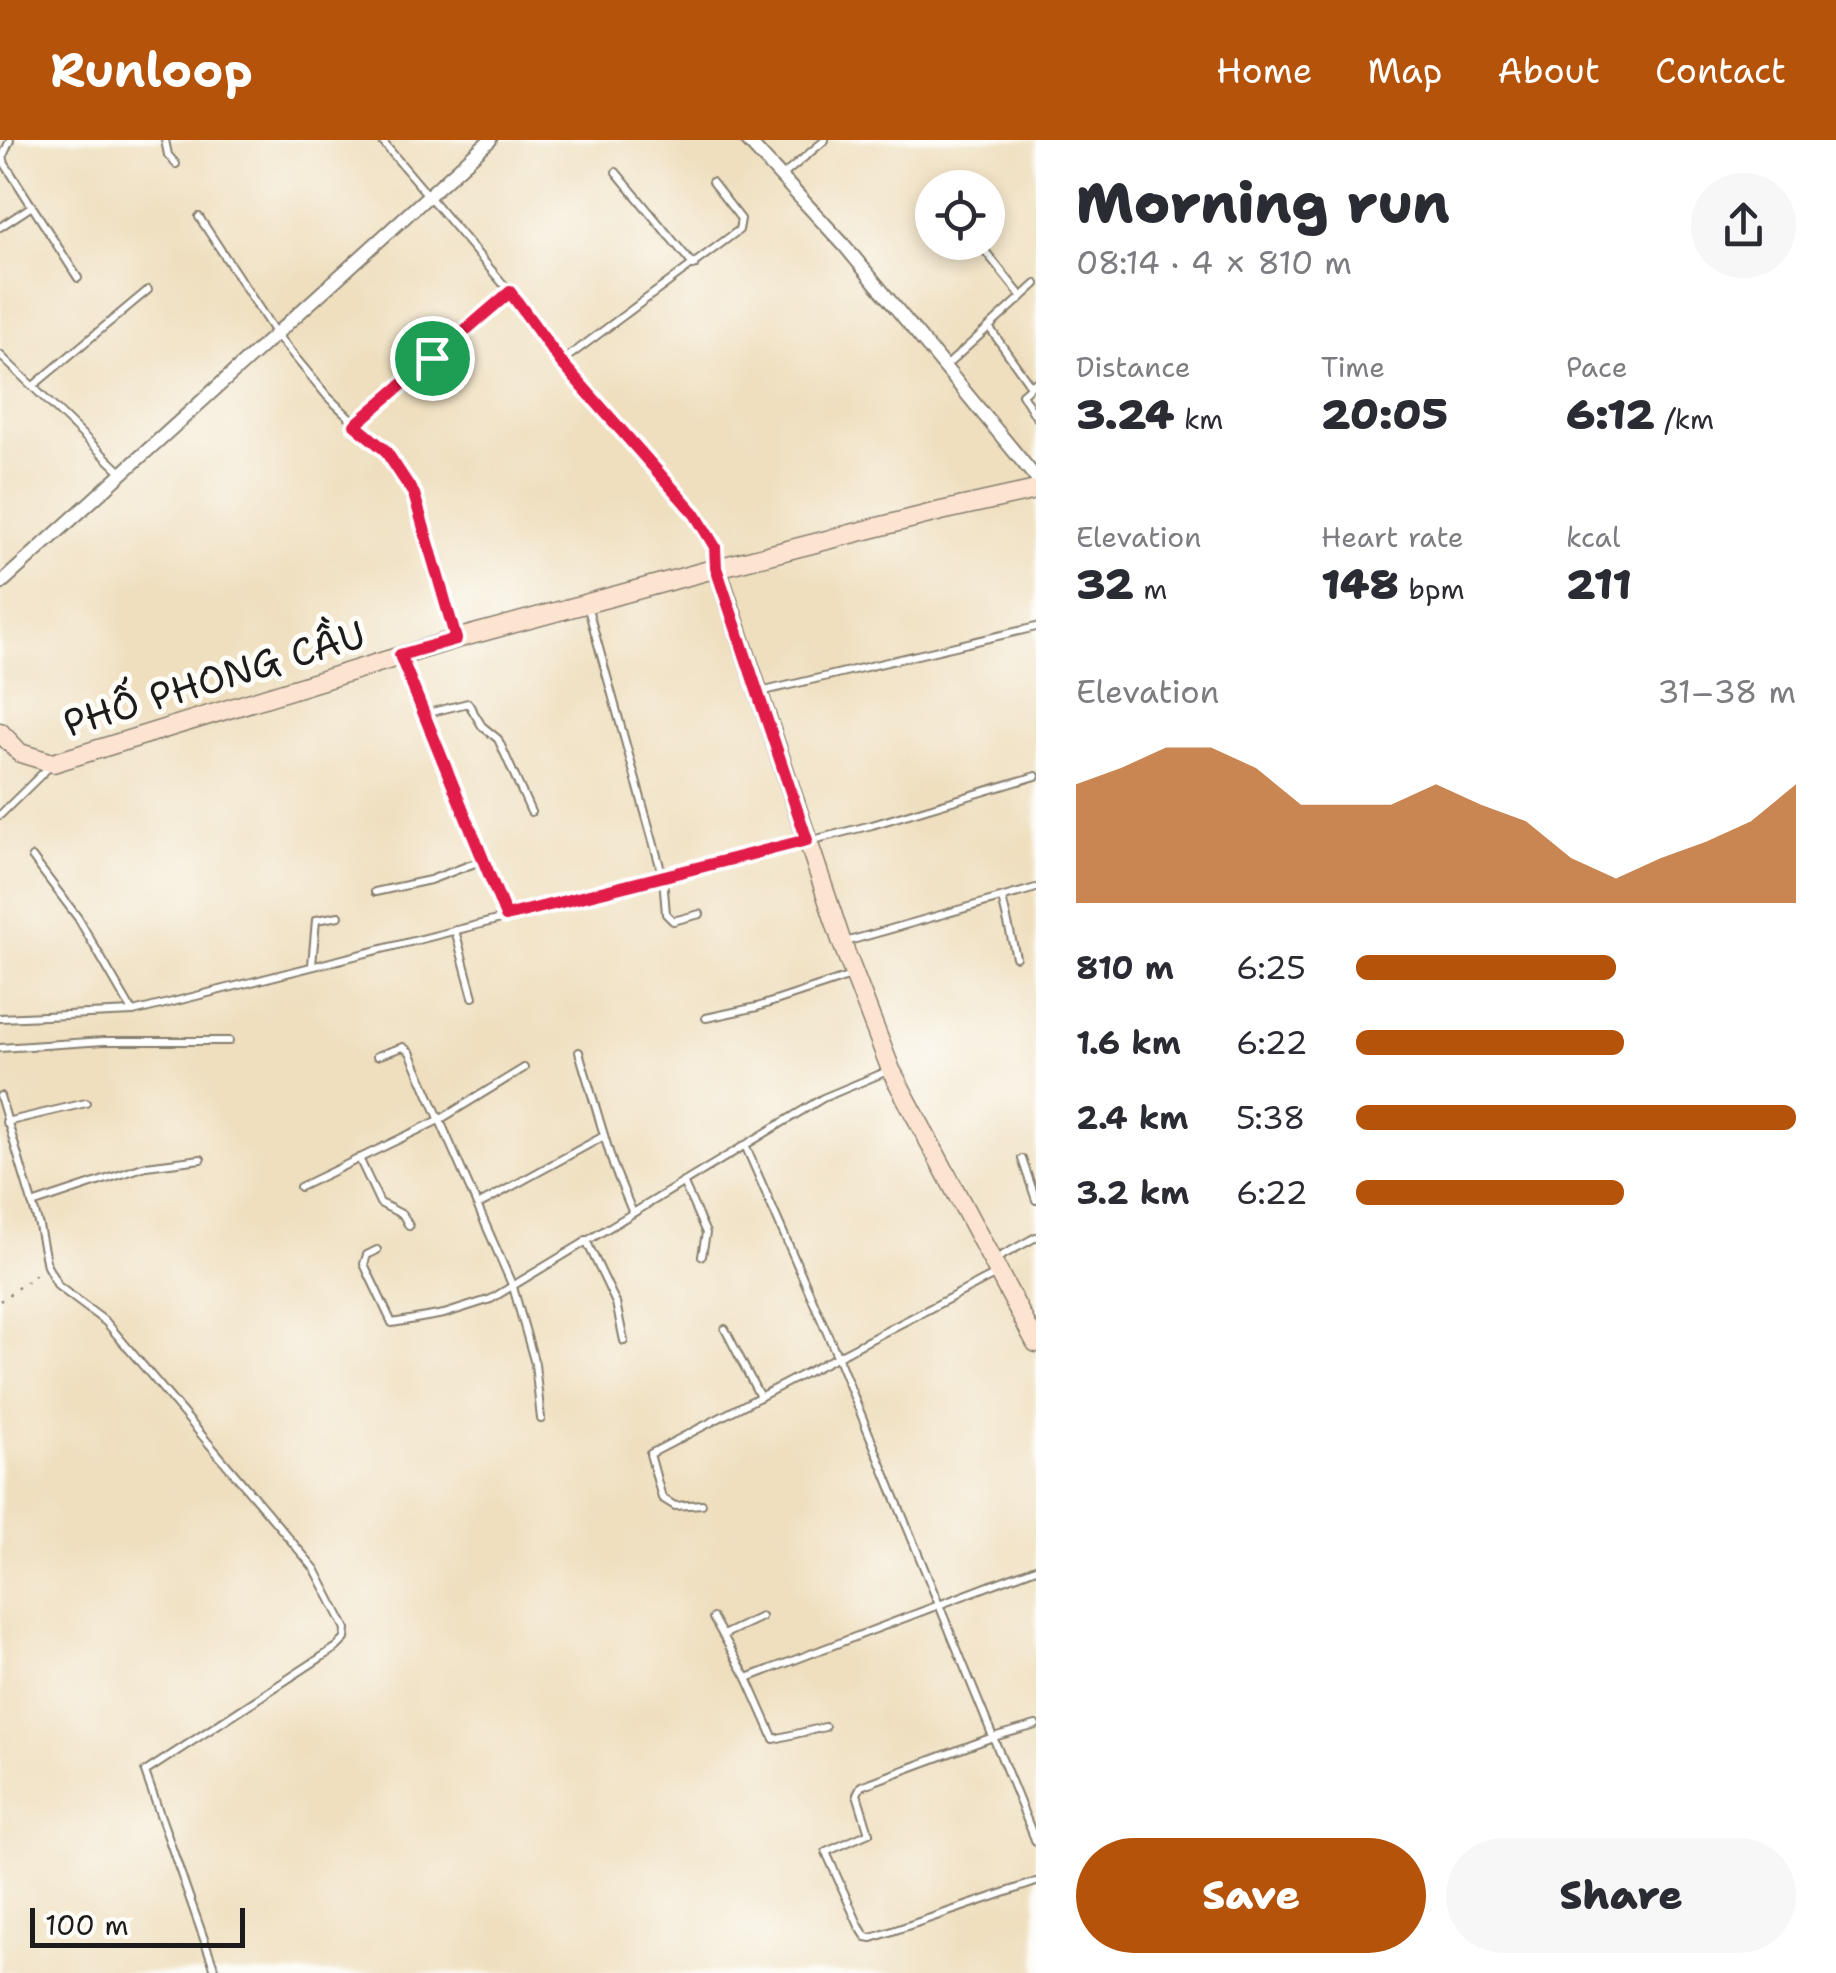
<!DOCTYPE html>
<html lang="en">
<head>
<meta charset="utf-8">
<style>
  body { margin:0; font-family:"Shantell Sans",sans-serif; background:#f7f7f7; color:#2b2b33; height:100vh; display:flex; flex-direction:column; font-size:38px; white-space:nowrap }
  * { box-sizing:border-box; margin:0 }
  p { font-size:32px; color:#7c7c81 }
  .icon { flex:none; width:55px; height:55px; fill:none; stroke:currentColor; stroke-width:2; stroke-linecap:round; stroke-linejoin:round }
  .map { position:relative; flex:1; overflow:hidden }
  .side { display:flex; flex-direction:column; background:#fff; width:800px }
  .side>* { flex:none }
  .fabs { position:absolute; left:915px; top:30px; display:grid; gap:20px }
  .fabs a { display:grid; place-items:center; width:90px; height:90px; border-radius:50%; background:#fff; box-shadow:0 5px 15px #0003; font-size:50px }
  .scale { position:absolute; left:30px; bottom:25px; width:215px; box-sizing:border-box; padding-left:10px; border:5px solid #1c1c1c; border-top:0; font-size:28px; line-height:35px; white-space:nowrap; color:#1c1c1c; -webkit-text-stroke:8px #fdfcf7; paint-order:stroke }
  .pin { position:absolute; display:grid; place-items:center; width:85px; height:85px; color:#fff; margin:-42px; border:5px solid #fff; border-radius:50%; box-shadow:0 2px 10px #0007 }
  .round { display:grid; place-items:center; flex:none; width:105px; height:105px; border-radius:52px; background:#f7f7f7 }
  .overview { display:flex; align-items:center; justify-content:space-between; height:170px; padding:0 40px }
  h1 { font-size:55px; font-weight:800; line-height:75px }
  .stats { display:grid; grid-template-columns:repeat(3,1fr); gap:15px; height:170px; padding:10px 40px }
  .stats div { display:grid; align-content:center }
  .stats b { font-size:42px; font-weight:800 }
  .stats small { font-size:28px; font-weight:400 }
  .stats p { font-size:28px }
  .chart { height:280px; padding:20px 40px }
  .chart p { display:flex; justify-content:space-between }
  .chart svg { width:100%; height:180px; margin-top:10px; fill:#b45309; opacity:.7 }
  .primary-button { display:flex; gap:20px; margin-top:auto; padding:20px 40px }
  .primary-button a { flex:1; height:115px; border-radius:60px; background:#b45309; color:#fff; font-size:40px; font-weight:800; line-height:115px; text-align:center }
  .primary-button a+a { background:#f7f7f7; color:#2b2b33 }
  ul { padding:0 40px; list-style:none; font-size:32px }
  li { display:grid; grid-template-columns:160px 120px 1fr; align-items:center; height:75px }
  li i { height:25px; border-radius:12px; background:#b45309 }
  header { display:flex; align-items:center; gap:60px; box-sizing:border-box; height:140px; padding:0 50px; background:#b45309; color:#fff }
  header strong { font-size:48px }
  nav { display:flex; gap:55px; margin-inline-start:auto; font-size:35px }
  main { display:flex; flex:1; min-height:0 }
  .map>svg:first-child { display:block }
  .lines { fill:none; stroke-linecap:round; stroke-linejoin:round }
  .lane-casing { stroke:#867e6e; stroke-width:10 }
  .street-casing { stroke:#867e6e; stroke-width:16 }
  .secondary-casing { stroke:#867e6e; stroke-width:21 }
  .path { stroke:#867e6e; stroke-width:2.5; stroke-dasharray:2.5 8; stroke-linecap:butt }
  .lane { stroke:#fff; stroke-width:6 }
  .street { stroke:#fff; stroke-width:12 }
  .secondary { stroke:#fde4d1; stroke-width:18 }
  .route-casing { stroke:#fff; stroke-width:20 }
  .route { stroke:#e11d48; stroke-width:12 }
  .labels { text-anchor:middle; stroke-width:10; stroke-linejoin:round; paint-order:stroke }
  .street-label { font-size:38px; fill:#1c1c1c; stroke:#fdfcf7 }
</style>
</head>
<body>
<header>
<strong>Runloop</strong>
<nav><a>Home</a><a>Map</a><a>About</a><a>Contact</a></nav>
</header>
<main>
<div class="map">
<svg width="1036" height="1833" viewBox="0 0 1036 1833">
  <rect width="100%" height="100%" fill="#fdfcf7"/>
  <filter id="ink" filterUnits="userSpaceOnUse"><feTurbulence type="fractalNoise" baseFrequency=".01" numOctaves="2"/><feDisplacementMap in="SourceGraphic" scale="20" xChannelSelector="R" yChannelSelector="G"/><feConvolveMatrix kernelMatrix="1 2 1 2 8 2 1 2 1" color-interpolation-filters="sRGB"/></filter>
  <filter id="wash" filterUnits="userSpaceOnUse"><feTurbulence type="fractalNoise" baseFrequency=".0048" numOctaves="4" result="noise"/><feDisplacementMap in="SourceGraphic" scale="40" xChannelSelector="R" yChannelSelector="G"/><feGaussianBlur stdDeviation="2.25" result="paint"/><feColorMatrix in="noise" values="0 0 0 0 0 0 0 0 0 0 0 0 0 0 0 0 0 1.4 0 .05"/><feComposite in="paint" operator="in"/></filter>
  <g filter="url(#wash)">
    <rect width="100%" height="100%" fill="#efdfbf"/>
  </g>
  <g filter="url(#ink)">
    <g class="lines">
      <defs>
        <g id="lane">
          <polyline points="10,0 3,16 5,24 78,138"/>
          <polyline points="165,0 168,15 176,24"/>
          <polyline points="381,0 510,152 561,222 695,374 715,407 717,428"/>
          <polyline points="616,32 694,126"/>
          <polyline points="781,37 825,0"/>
          <polyline points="199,77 276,194 328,257 385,311 414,355 455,495"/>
          <polyline points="0,87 32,66"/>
          <polyline points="978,102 1022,157"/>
          <polyline points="989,187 1030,245"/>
          <polyline points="0,215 121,332"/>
          <polyline points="561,222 739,90 741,79 712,42"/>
          <polyline points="945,227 1036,144"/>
          <polyline points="1036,242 1022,254 1036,277"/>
          <polyline points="33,246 148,150"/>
          <polyline points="355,284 510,152"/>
          <polyline points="587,465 663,737 666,774 673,781 700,774"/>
          <polyline points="401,516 506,776"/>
          <polyline points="760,552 1036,487"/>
          <polyline points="424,574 468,563 482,586 498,599 531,672"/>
          <polyline points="0,675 49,627"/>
          <polyline points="32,717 78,778 132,871"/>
          <polyline points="375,752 430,740 483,720"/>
          <polyline points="1002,758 1016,817"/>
          <polyline points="455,790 473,857"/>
          <polyline points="845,802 1036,748"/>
          <polyline points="312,825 316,780 339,776"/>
          <polyline points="0,878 133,872 872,685 1036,636"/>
          <polyline points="706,878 757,867 854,835"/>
          <polyline points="0,908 104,901 229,901"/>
          <polyline points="579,912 613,1025 632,1071"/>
          <polyline points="377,916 403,907 410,912 513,1147 535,1224 541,1279"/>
          <polyline points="0,956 39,1086 47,1126 58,1146 106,1182 315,1429 346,1489 345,1499 337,1507 145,1632 216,1833"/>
          <polyline points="6,982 86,963"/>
          <polyline points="745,1005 838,1218 1036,1702"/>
          <polyline points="359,1018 380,1063 403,1075 409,1086"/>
          <polyline points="1022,1019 1036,1060"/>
          <polyline points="683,1042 706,1093 702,1116"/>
          <polyline points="300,1047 441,979 524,928"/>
          <polyline points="32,1064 146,1026 201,1019"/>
          <polyline points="478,1065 604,996"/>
          <polyline points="586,1100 616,1163 624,1201"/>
          <polyline points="377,1110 367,1115 364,1124 392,1183 444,1174 491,1159 823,958 890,930"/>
          <polyline points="994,1120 1036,1097"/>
          <polyline points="725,1189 760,1257"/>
          <polyline points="702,1364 675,1366 662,1358 650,1314 998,1133"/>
          <polyline points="713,1478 747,1538"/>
          <polyline points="723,1495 761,1477"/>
          <polyline points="1036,1585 993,1597 861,1646 857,1654 869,1693 826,1712 859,1786 866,1797 872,1798 1036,1742"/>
          <polyline points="825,1587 774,1599 747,1538 1036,1428"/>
        </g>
        <g id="street">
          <polyline points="747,0 844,105 1036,338"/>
          <polyline points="0,444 490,0"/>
        </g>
        <g id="secondary">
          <polyline points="717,428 842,803 891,930 1036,1203"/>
          <polyline points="0,592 20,613 53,623 456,499 717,428 941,371 1036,350"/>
        </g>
      </defs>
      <use href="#lane" class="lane-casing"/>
      <use href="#street" class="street-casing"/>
      <use href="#secondary" class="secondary-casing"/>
      <polyline class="path" points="0,1161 39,1132"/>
      <use href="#lane" class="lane"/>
      <use href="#street" class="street"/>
      <use href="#secondary" class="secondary"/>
    </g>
  </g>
  <g class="lines" filter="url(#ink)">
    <defs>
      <polygon id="route" points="510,152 561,222 695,374 715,407 716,428 807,700 506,776 400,515 456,499 414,354 385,310 355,285"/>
    </defs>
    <use href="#route" class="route-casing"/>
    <use href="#route" class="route"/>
  </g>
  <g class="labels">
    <g class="street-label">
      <text transform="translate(214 539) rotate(-17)" y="13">PHỐ PHONG CẦU</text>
    </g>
  </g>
</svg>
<div class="fabs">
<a><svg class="icon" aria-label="locate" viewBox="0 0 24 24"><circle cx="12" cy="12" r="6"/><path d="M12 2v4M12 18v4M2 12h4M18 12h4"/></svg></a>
</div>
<div class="scale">100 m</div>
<div class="pin" style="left:432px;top:218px;background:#1e9e55"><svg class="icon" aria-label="arrive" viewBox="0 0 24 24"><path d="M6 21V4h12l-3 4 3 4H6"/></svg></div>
</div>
<section class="side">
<div class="overview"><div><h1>Morning run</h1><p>08:14 · 4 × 810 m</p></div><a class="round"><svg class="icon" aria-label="share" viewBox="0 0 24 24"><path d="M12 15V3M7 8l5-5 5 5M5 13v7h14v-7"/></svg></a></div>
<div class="stats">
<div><p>Distance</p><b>3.24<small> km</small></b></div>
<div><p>Time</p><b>20:05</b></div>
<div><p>Pace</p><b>6:12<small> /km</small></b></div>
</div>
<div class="stats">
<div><p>Elevation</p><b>32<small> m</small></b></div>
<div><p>Heart rate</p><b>148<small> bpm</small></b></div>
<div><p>kcal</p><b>211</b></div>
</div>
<div class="chart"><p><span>Elevation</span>31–38 m</p>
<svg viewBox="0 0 160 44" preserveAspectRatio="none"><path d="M0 44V15L10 11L20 6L30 6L40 11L50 20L60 20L70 20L80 15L90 20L100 24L110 33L120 38L130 33L140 29L150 24L160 15V44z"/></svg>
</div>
<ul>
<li><b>810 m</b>6:25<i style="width:59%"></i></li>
<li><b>1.6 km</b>6:22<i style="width:61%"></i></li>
<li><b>2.4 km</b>5:38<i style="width:100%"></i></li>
<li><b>3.2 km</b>6:22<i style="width:61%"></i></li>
</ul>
<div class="primary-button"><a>Save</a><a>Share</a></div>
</section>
</main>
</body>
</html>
